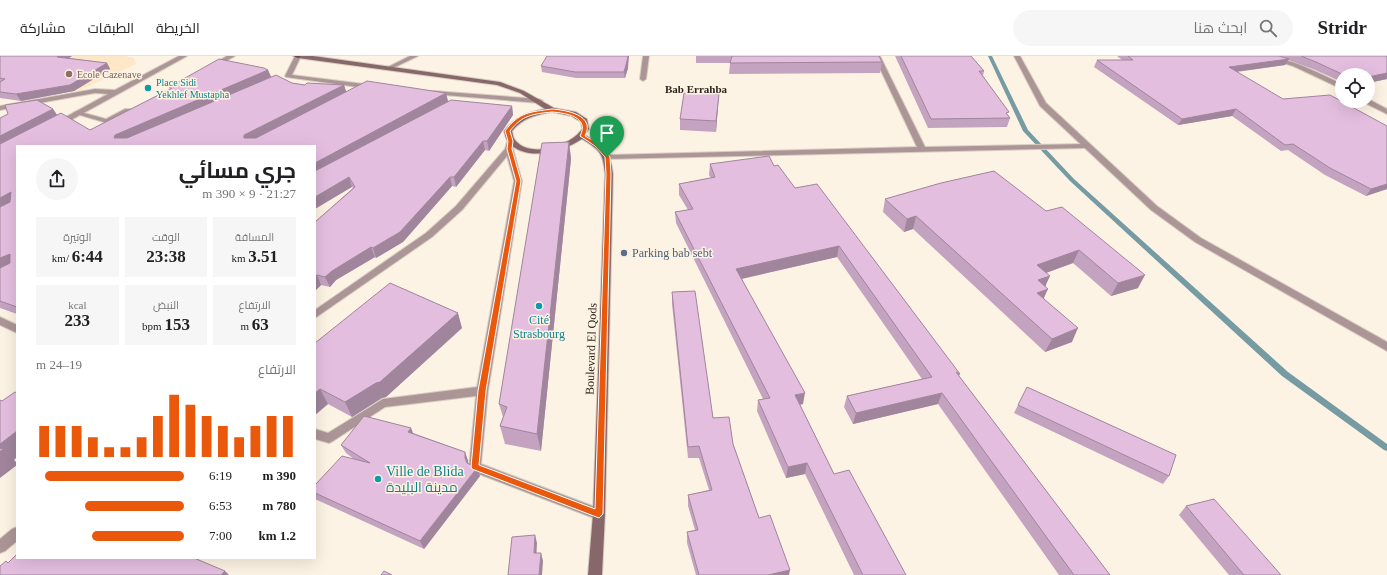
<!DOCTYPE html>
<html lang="ar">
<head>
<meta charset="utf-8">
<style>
  body { margin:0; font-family:"Times New Roman",Cairo,serif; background:#f6f6f6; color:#202124; direction:rtl; height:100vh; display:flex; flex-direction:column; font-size:15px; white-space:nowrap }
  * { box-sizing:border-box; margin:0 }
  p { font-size:13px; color:#757577 }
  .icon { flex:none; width:22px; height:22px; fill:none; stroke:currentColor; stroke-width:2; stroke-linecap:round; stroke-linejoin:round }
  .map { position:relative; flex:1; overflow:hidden; direction:ltr }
  .drawer { position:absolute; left:16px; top:89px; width:300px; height:414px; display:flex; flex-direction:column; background:#fff; border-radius:0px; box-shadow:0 4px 16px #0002; direction:rtl }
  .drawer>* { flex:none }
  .tools { position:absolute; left:1335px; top:12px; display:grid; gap:8px }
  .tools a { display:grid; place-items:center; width:40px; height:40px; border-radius:50%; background:#fff; box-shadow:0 4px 16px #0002; font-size:20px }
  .pin { position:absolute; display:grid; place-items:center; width:34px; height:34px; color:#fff; margin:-41px -17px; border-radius:50% 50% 50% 0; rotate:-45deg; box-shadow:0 0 4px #0007 }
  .pin .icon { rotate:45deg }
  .round { display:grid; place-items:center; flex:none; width:42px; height:42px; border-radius:21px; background:#f6f6f6 }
  .headline { display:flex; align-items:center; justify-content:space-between; height:68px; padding:0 20px }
  h1 { font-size:22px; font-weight:700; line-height:30px }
  .stats { display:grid; grid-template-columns:repeat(3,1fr); gap:6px; height:68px; padding:4px 20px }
  .stats div { display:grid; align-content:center; border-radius:0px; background:#f6f6f6; text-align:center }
  .stats b { font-size:17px; font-weight:700 }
  .stats small { font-size:11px; font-weight:400 }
  .stats p { font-size:11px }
  .chart { height:112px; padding:8px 20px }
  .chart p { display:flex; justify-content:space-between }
  .chart svg { width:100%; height:72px; margin-top:4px; stroke:#ea580c; stroke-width:6 }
  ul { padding:0 20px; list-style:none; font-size:13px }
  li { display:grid; grid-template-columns:64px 48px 1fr; align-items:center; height:30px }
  li i { height:10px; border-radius:5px; background:#ea580c }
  header { display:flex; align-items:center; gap:24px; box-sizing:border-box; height:56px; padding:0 20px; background:#fff; border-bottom:1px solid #e0e0e0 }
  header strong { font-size:19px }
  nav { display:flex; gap:22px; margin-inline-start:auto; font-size:14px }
  .search { width:280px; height:36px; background:#f6f6f6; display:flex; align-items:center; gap:10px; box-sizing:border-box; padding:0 14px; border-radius:22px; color:#757577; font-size:15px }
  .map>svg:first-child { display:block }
  .built { fill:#fde7c7 }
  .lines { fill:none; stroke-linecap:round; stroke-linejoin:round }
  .stream { fill:#769ba3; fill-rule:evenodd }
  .minor-casing { stroke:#d7cec0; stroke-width:2 }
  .tertiary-casing { stroke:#d7cec0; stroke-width:2 }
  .secondary-casing { stroke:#d7cec0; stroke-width:2 }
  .primary-casing { stroke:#d7cec0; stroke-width:2 }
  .minor { fill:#ac9597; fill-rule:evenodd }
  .tertiary { fill:#ac9597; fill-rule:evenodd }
  .secondary { fill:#88676a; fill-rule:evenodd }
  .primary { fill:#6d474b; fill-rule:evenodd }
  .wall { fill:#c4a3c0 }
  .shaded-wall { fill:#a0859c }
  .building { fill:#e4bedf; stroke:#a0859c }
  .route { fill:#ea580c; stroke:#fff; fill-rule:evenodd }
  .education-dot { fill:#8d6e63; stroke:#fdf3e4; stroke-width:1.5 }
  .culture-dot { fill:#0f9aa8; stroke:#fdf3e4; stroke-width:1.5 }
  .service-dot { fill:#5c6f8a; stroke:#fdf3e4; stroke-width:1.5 }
  .labels { text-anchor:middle; stroke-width:3; stroke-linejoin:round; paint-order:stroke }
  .far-education-label { font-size:10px; fill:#785e54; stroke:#fdf3e4; text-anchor:start }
  .far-culture-label { font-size:10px; fill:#0d838f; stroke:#fdf3e4; text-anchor:start }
  .far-neighbourhood-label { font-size:11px; font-weight:bold; fill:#2c261c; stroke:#fdf3e4 }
  .service-label { font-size:12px; fill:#4e5e75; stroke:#fdf3e4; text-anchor:start }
  .culture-label { font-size:12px; fill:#0d838f; stroke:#fdf3e4 }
  .street-label { font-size:12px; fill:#2c261c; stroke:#fdf3e4 }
  .near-culture-label { font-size:14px; fill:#0d838f; stroke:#fdf3e4; text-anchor:start }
</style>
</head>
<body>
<header>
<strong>Stridr</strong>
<div class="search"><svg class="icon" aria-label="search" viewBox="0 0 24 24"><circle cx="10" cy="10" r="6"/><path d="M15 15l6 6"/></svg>ابحث هنا</div>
<nav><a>الخريطة</a><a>الطبقات</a><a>مشاركة</a></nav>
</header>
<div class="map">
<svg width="1387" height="519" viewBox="0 0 1387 519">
  <rect width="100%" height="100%" fill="#fdf3e4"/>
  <polygon class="built" points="59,0 125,0 134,2 136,8 81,34 49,38"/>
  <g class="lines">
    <polygon class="stream" points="988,0 992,0 1028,74 1074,123 1288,316 1387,388 1387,395 1384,394 1282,320 1070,125 1023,75"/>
    <defs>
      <g id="minor">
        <polygon points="227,0 235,0 215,11 210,10"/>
        <polygon points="295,0 301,0 292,19 372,29 375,31 372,33 286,21 285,20"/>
        <polygon points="410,0 418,0 391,13 386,12"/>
        <polygon points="643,0 649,0 646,23 643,25 640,23"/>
        <polygon points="874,0 880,0 925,91 1086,88 1090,90 1086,92 607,103 603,101 607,99 917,91"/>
        <path d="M1259,0C1288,0 1316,16 1342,28V33L1293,10Z"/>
        <polygon points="434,35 539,43 543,45 539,47 432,38 432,36"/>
        <polygon points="1368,43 1387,53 1387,58 1365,47 1364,45 1368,45"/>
        <polygon points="125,53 131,53 132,55 107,67 73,57 77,55 106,63"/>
        <polygon points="507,86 513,86 514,88 513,93 522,125 488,335 481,408 603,454 605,458 603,462 599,464 471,415 469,411 476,340 385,351 333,385 329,387 315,383 315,373 328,377 383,343 477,331 514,125 507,100 462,154 432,181 315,262 315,254 426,177 456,150 505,93"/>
        <polygon points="0,261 17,269 17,277 0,269"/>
        <polygon points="17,471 17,485 5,495 0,497 0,483 12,473"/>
      </g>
      <g id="tertiary">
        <polygon points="179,0 187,0 60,70 54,70 53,68 108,38 95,37 0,54 0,50 95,33 115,34"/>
        <polygon points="1014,0 1020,0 1046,47 1157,150 1201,182 1387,286 1387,295 1195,186 1151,154 1040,50"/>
      </g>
      <path id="secondary" d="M295,0H313L500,26L524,35L554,52L576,56L587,63L589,73L585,79C606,91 610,94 613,118L605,458L602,519H588L593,458L605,118C603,97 600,94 582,83C563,96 527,106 509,87C506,84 505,79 504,75C515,61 528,56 545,53L520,37L497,29L298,2ZM552,56L571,60L581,66L582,73C571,90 530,103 515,84C513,82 513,78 512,75C523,62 535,59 552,56Z"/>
      <polygon id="primary" points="293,0 301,0 298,2"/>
    </defs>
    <use href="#minor" class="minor-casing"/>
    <use href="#tertiary" class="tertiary-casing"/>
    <use href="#secondary" class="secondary-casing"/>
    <use href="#primary" class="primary-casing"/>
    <use href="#minor" class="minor"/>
    <use href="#tertiary" class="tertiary"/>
    <use href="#secondary" class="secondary"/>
    <use href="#primary" class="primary"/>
  </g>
  <g class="wall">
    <polygon points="0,0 72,0 69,2 107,7 110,13 74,35 21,45 0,42"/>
    <polygon points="696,0 879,0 882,6 880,17 729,18 730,7 696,7"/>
    <polygon points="895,0 971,0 984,15 983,20 1010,62 1007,71 928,72"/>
    <polygon points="1117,0 1387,0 1387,23 1368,27 1368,19 1342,19 1342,26 1313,13 1288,4 1285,9 1237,16 1387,133 1366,140 1325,119 1288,94 1281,95 1232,60 1178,69 1094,11 1097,4 1122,4"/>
    <polygon points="541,10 628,12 625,22 576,22 542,16"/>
    <polygon points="268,14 271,21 292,27 305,29 344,29 346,36 446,37 448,45 512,50 513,59 489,95 485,94 456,131 452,130 403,186 376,202 375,201 336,224 330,231 321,229 315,235 315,166 353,132 352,131 17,90 17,258 0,252 0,62 53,53 57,59 90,74 170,33 169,31"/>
    <polygon points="719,38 716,76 680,74 680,63"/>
    <polygon points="569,86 571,103 541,395 505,388 500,370 503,361 499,348"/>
    <polygon points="710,108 774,110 795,132 960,318 959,320 1110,519 1059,519 938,348 853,368 844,351 847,340 922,323 837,201 742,223 803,348 800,349 834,418 906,519 854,519 805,418 786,422 757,355 758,344 763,343 676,167 675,156 688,154 679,139 679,128 711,122 709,119"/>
    <polygon points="994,115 1138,232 1111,240 1073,207 1046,217 1046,230 1044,242 1072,286 1045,296 913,173 904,176 883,156 885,143"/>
    <polygon points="672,236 713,362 733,388 759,462 789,519 696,519 687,487 687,476 695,474 688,450 688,439 709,434 699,402 688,402 672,248"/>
    <polygon points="462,272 386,341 382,342 352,361 328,348 315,359 315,287"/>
    <polygon points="1018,349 1169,420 1163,428 1014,357"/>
    <polygon points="411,372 413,377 465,396 468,405 468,408 477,412 480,420 424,493 315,443 315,429 354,403 346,397 341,389"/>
    <polygon points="1186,450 1281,519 1229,519 1179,459"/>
  </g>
  <g class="shaded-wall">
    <polygon points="58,0 72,0 61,7 57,1"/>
    <polygon points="628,0 629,0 628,12 625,22 624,16"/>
    <polygon points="1289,3 1285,9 1225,17 1229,11"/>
    <polygon points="107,7 110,13 74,35 21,45 16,38"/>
    <polygon points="268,14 272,23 120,89 114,82 115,79"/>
    <polygon points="1387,17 1387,23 1368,27 1368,21"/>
    <polygon points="344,29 347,38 248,90 244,82 244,79"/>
    <polygon points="446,37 448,46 315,118 315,107"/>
    <polygon points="719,38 718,49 716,76 716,65"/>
    <polygon points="512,50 513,59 489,95 487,85"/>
    <polygon points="53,53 59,62 0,93 0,80"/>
    <polygon points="1236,53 1232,60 1178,69 1182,63"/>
    <polygon points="483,85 485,94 456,131 454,121"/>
    <polygon points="569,86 571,103 541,395 537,378"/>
    <polygon points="349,121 352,131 315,153 315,141"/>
    <polygon points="450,121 452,130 403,186 376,202 373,192"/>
    <polygon points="1387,128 1387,133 1366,140 1371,133"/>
    <polygon points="11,136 17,144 0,155 0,142"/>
    <polygon points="916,160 913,173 904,176 907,163"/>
    <polygon points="839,190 837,201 736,224 736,213"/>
    <polygon points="371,191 375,201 336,224 330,231 325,221 332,215"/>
    <polygon points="1079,194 1073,207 1032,222 1037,209"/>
    <polygon points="10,198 17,207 0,215 0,202"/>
    <polygon points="317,219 321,229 315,235 315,220"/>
    <polygon points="1145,219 1138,232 1111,240 1118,227"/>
    <polygon points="1050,220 1044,233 1038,224"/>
    <polygon points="1048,233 1042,246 1037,237"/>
    <polygon points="458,257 462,272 386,341 382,342 352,361 345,346"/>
    <polygon points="1078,272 1072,286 1045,296 1052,283"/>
    <polygon points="320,333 328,348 315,359 315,337"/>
    <polygon points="805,337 803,348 793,350 795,339"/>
    <polygon points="942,337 938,348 853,368 856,357"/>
    <polygon points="411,372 414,380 408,376"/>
    <polygon points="17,375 17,401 14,404 17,407 17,409 0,422 0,388"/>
    <polygon points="465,396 468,405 468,411 465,402"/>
    <polygon points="807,407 805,418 786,422 788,411"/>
    <polygon points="477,412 480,420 424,493 420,485"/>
    <polygon points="535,479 537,487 536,505 534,497"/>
    <polygon points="541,497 543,505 542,519 539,519"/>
    <polygon points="790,514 789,519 768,519"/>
    <polygon points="225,515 229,519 221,519"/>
  </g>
  <g class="building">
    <polygon points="0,0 58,0 57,1 107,7 70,29 16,38 0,36 0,26 5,23 0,22"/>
    <polygon points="547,0 628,0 627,5 624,16 575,16 541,10"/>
    <polygon points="732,0 879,0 882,6 730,7"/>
    <polygon points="901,0 971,0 984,15 979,15 1009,56 1006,57 1010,62 931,63"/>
    <polygon points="1128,0 1279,0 1289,3 1229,11 1283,43 1330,39 1387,70 1387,128 1371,133 1330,112 1293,88 1285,89 1236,53 1182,63 1097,4 1133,4"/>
    <polygon points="1301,0 1387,0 1387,17 1368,21 1368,19 1344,19 1316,6"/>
    <polygon points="219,3 264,12 268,14 115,79 114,82 127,82 276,19 292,27 305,29 307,27 344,29 244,79 244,82 256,82 367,25 446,37 315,107 315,90 17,90 17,251 0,245 0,212 10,207 10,198 0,202 0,151 10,146 11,136 0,142 0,88 61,57 90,74 172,32 169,31"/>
    <polygon points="684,37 719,38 716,65 680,63"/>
    <polygon points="37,44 53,53 0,80 0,62 8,58 5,49"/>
    <polygon points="451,44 512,50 487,85 483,85 454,121 450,121 400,176 373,192 371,191 332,215 325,221 317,219 315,220 315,166 355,131 349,121 315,141 315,115"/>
    <polygon points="569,86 537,378 500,370 507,351 499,348 542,87"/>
    <polygon points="769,100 774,110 778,109 795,132 817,128 960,318 956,316 1110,519 1074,519 942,337 856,357 847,340 932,321 839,190 736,213 805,337 795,339 834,418 849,414 906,519 863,519 807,407 788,411 758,344 770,342 675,156 693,153 679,128 715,121 710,108"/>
    <polygon points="994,115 1046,155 1062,151 1145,219 1118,227 1079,194 1037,209 1050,220 1038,224 1048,233 1037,237 1078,272 1052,283 916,160 907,163 885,143 941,127"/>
    <polygon points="390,227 458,257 380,326 376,327 345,346 320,333 315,337 315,287"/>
    <polygon points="695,235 713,362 729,361 733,388 759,462 770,459 790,514 768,519 699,519 687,476 698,474 688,439 712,434 699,390 688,391 672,236"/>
    <polygon points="1027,331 1176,399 1169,420 1018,349"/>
    <polygon points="15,336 17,337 17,375 0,388 0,344 2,345"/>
    <polygon points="364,360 411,372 408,376 465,396 465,402 467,407 477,412 420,485 315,437 315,429 342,400 370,407 341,389"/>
    <polygon points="0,392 3,393 0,396"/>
    <polygon points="1214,443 1281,519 1244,519 1186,450"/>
    <polygon points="535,479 534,497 541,497 539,519 508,519 512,481"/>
    <polygon points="17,498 17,502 194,502 225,515 221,519 0,519 0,510 6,505 8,507"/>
    <polygon points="384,515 392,519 381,519"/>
  </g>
  <path class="route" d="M552,53C566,54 596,59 585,80L599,88L610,101L611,118L603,458L599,462L472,413L471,411L478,335L516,125L507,93L508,85L505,75C519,56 530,56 552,53ZM552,56C566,57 590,61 580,80L595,90L605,101L606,118L595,453L479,409L486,335L521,125L512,93L513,85L510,75C522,59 533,58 552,56Z"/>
  <circle class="education-dot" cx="69" cy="18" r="4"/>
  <g class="culture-dot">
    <circle cx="148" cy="32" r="4"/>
    <circle cx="539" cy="250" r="4"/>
    <circle cx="378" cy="423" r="4"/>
  </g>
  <circle class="service-dot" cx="624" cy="197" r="4"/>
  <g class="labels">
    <g class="far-education-label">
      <text x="77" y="22">Ecole Cazenave</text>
    </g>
    <g class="far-culture-label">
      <text x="156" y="30">Place Sidi<tspan x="156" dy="12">Yekhlef Mustapha</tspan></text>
    </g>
    <g class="far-neighbourhood-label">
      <text x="696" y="37">Bab Errahba</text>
    </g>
    <g class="service-label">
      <text x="632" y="201">Parking bab sebt</text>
    </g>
    <g class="culture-label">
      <text x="539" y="268">Cité<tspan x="539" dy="14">Strasbourg</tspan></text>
    </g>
    <g class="street-label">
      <text transform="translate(591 293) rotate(-88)" y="4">Boulevard El Qods</text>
    </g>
    <g class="near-culture-label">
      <text x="386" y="420">Ville de Blida<tspan x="386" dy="16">مدينة البليدة</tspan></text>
    </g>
  </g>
</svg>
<div class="tools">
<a><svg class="icon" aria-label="locate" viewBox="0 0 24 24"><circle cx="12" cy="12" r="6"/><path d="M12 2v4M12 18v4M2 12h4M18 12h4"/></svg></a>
</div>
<div class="pin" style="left:607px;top:101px;background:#1e9e55"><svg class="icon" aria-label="arrive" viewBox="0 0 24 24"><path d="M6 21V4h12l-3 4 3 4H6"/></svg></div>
<section class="drawer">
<div class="headline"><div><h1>جري مسائي</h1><p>21:27 · 9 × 390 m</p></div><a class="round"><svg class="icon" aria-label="share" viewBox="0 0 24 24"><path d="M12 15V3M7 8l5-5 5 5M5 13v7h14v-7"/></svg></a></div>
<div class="stats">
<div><p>المسافة</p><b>3.51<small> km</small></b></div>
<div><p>الوقت</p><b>23:38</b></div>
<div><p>الوتيرة</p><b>6:44<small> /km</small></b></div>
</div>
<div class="stats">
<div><p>الارتفاع</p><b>63<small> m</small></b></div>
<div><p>النبض</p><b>153<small> bpm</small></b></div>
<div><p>kcal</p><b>233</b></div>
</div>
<div class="chart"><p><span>الارتفاع</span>19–24 m</p>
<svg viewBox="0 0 160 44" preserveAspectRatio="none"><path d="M5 44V25M15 44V25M25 44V25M35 44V32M45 44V38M55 44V38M65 44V32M75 44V19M85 44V6M95 44V12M105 44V19M115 44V25M125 44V32M135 44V25M145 44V19M155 44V19"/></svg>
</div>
<ul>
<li><b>390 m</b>6:19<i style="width:94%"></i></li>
<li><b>780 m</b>6:53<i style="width:67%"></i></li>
<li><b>1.2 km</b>7:00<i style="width:62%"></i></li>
</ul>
</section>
</div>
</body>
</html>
